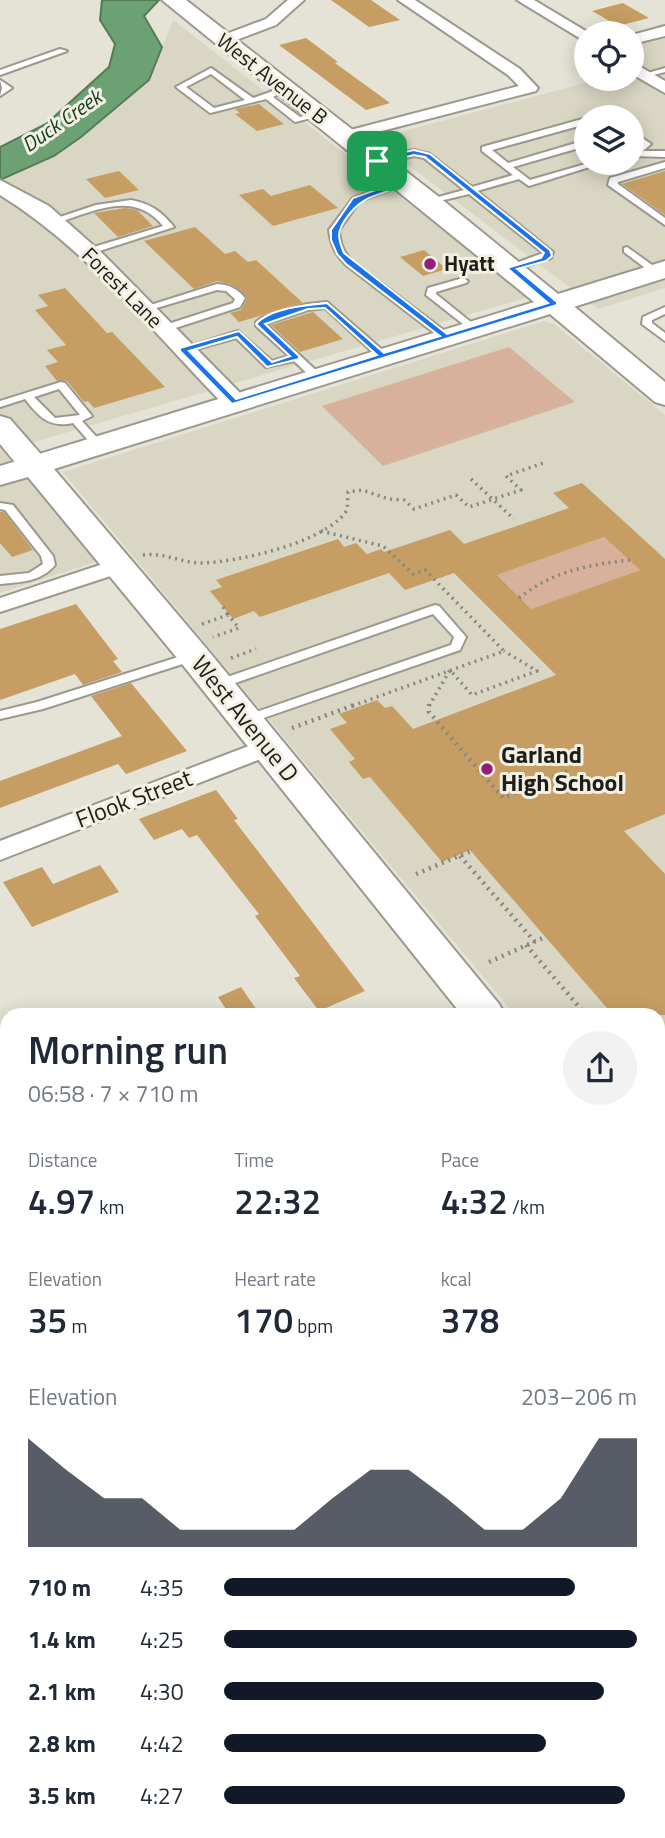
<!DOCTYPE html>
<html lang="en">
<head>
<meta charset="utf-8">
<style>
  body { margin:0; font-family:"Titillium Web",sans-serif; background:#f2f2f3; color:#1f2937; height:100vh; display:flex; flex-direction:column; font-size:26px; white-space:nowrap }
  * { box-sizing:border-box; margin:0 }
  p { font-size:23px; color:#747a83 }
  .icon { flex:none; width:38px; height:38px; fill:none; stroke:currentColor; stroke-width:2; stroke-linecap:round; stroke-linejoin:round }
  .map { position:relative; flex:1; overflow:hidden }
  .side { position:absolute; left:0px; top:1008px; width:665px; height:831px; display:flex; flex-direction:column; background:#fff; border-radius:21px 21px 0 0; box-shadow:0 4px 18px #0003 }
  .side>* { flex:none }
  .controls { position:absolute; left:574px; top:21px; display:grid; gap:14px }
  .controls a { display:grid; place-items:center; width:70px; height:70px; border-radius:50%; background:#fff; box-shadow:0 4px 18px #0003; font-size:35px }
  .pin { position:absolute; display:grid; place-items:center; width:60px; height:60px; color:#fff; margin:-30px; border-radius:14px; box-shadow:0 4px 10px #0006 }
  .round { display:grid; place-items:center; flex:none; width:74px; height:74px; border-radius:37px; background:#f2f2f3 }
  .overview { display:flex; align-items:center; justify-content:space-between; height:119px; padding:0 28px }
  h1 { font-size:38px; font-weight:600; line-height:52px }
  .stats { display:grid; grid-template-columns:repeat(3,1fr); gap:10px; height:119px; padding:7px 28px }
  .stats div { display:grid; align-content:center }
  .stats b { font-size:35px; font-weight:600 }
  .stats small { font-size:19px; font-weight:400 }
  .stats p { font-size:19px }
  .chart { height:196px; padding:14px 28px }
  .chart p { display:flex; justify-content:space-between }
  .chart svg { width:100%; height:126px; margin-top:7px; fill:#111827; opacity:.7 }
  ul { padding:0 28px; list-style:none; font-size:23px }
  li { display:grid; grid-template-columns:112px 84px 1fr; align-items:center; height:52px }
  li i { height:18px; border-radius:9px; background:#111827 }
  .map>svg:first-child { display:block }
  .built { fill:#d9d6c3; fill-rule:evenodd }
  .green { fill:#d7b19b }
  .water { fill:#6ca273; stroke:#557a58; stroke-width:2 }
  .building { fill:#c69e64; fill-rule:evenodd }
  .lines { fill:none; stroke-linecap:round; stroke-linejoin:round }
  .service-casing { stroke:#9b998e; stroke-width:4 }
  .minor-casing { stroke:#9b998e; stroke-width:4 }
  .tertiary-casing { stroke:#9b998e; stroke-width:4 }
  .secondary-casing { stroke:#9b998e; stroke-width:4 }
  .primary-casing { stroke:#9b998e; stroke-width:4 }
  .path-far1 { stroke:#88877f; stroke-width:3.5; stroke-dasharray:2 4.5; stroke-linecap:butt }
  .path { stroke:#88877f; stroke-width:4.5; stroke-dasharray:2 5; stroke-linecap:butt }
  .service { fill:#fff; fill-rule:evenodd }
  .minor { fill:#fff; fill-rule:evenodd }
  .tertiary { fill:#fff; fill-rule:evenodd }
  .secondary { fill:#fff; fill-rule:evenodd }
  .primary { fill:#fff; fill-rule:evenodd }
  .route { fill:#1a73e8; stroke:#fff; stroke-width:2; fill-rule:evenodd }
  .poi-dot { fill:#951c77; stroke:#f2f0e3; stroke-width:2.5 }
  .labels { text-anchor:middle; stroke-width:6; stroke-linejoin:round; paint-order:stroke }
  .far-street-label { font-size:21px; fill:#1e1d19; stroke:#f2f0e3 }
  .far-water-label { font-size:21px; font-style:italic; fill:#133b1b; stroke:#f2f0e3 }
  .far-poi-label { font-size:21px; font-weight:bold; fill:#1e1d19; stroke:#f2f0e3; text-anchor:start }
  .street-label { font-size:24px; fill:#1e1d19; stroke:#f2f0e3 }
  .poi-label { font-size:24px; font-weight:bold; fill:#1e1d19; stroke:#f2f0e3; text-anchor:start }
</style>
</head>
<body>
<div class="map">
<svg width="665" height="1838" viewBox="0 0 665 1838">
  <rect width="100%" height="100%" fill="#e4e3d6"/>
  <g class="built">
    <polygon points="173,20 529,297 7,450 98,561 0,593 0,180 54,156 149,80"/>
    <path d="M665,27V288L598,309L374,139L600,79H632V36ZM586,117H632V163H586Z"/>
    <polygon points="544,321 554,324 665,415 665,1195 658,1186 658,1015 515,1015 63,472"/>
  </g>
  <g class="green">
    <polygon points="509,347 575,402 383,466 322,406"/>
    <polygon points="604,537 640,570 531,609 497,575"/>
  </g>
  <polygon class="water" points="102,0 159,0 144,16 162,47 149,80 81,137 54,156 0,180 0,147 46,124 109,67 115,44 100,20"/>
  <g class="building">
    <polygon points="331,0 371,0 400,20 369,27"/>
    <polygon points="623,3 649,18 618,26 592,11"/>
    <polygon points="306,38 338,62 335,63 390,103 366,110 279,45"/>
    <polygon points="259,104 270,113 284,124 257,131 235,114 240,113 235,109"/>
    <polygon points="119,171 139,190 105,198 86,179"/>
    <polygon points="665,171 665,215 622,184"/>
    <polygon points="310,185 338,208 273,226 239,195 263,189 271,196"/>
    <polygon points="125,208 137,210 153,226 118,237 94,213"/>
    <polygon points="195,227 225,254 235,251 248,262 256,260 303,303 239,322 230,313 241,310 247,299 240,290 230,284 217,281 194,289 144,241"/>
    <polygon points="424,250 447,269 423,276 400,257"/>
    <polygon points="65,288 107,333 112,332 165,387 94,408 88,401 84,402 67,381 57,381 45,366 58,362 47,350 66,345 35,310 48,306 38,295"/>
    <polygon points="313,312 343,339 300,352 271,325"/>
    <path d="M582,483L665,559V814L624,831L665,874V1015H613L470,850L442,862L370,777L363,779L349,762L355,759L330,729L347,723L339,714L377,700L385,708L392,706L413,729L556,675L454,573L405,590L389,573L260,617L254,611L233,619L210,591L222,587L216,580L338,539L344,547L356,543L367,554L381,549L384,552L450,530L464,544L569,508L553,493ZM604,537L640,570L531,609L497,575Z"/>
    <polygon points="0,512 4,512 33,550 12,557 0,543"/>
    <polygon points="76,604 118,659 113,661 122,672 83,685 75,674 0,700 0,629"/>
    <polygon points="131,683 187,751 126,774 118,764 0,808 0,781 122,736 91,696"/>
    <polygon points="216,790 238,819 234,820 365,991 319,1011 294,978 300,976 255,916 259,914 197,835 189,838 182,829 154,840 139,819"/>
    <polygon points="100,865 119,892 32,927 3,882 42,867 53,884"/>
    <polygon points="241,987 256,1009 243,1015 230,1015 218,997"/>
  </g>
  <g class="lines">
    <defs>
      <g id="service">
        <polygon points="60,49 67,51 0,75 0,70"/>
        <path d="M211,68L253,98L276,90L280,93L273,97L300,117L319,112L323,115L295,122L266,99L210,113L176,87ZM211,74L245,100L214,108L186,87Z"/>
        <polygon points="665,68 665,72 645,77 641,75"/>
        <polygon points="0,80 12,88 0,96 2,88"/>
        <polygon points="599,114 610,117 595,117"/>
        <polygon points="586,118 586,124 492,150 508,163 586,140 586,146 513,167 530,180 589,163 602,163 529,186 519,179 477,191 553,252 551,258 511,271 508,270 508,266 543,253 469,194 427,204 427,200 464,190 424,158 414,156 377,164 373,161 414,150 430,154 472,187 513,175 482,151 482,147"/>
        <polygon points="632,131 651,144 643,151 665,151 665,157 632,156 632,150 641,144 632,138"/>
        <polygon points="665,162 665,168 618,182 618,184 665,218 665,225 608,185 610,178"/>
        <path d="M401,180L409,182L359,202L339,230C340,243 343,252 352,261L450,335V339H442L346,265C335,254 331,245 329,230L353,198Z"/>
        <path d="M131,200C151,204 161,211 174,227L87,255L82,252L84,250L163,226C133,188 91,213 53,224L48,221L96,205Z"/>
        <polygon points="627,247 659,270 659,274 653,274 624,252 624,248"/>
        <polygon points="463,278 468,281 466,283 436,292 436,294 477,327 477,331 473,332 426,295 428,288"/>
        <path d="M217,284C230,285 236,288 245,298L240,307L163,332L159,331V327L233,303L235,299L226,291L217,290L143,312L138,309Z"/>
        <polygon points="327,302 387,354 387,358 379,358 325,308 308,310 266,324 321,375 321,379 313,379 294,361 266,367 236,338 183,353 178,350 238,331 272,361 289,356 256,326 256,322 261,318 307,304"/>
        <polygon points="665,307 665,314 652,320 652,323 665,333 665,341 642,324 643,317"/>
        <path d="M61,382L65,383L92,416L82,421L102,443V447H94L73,423C49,428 39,417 25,399L0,407V401ZM59,389L80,415L55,418L34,397Z"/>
        <path d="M0,503L13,505L53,556L55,565C41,582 20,582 0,584V576L29,573L43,564L41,556L5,510L0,509Z"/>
        <polygon points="435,605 439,606 466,637 460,650 246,724 242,723 240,720 242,717 451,645 454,637 433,614 221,688 213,688 211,685 213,682"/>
        <polygon points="194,652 200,656 198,659 43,709 0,719 0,711 37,702"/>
        <polygon points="0,1445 7,1449 7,1476 0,1472"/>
        <polygon points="171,1832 192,1832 194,1838 173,1838"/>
      </g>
      <g id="minor">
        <polygon points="288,0 304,0 276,25 223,45 215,40 218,37 266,19"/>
        <polygon points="398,0 415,0 520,69 538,88 536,91 351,139 339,139 337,136 339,133 519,86 508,75"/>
        <polygon points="517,0 534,0 589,33 586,33 586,42"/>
        <polygon points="665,26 665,36 632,44 632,35"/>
        <polygon points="632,62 665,81 665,93 632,74"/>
        <polygon points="118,559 126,561 129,566 126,571 0,612 0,598"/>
        <polygon points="267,739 276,741 279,747 276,753 0,860 0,841"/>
        <polygon points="0,1249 7,1251 7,1288 0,1286"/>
        <polygon points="7,1337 7,1365 0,1368 0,1340"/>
        <polygon points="502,1832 541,1832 543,1838 505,1838"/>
      </g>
      <path id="tertiary" d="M0,180L49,206L103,254L244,397L247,402L244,407L235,409L226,407C156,335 86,248 0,195Z"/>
      <g id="secondary">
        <polygon points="162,0 186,0 439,197 558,294 665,261 665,278 564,310 554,312 544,310"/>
        <path d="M0,416L10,419L45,459L49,465L45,471C22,477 14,460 0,444Z"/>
      </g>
      <g id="primary">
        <polygon points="554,296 564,298 665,382 665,405 655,402 550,314 54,469 206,648 499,1004 505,1015 462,1015 182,664 28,477 0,485 0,466"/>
        <polygon points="658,1205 665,1208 665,1252 658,1249"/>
      </g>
    </defs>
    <use href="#service" class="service-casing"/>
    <use href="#minor" class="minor-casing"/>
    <use href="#tertiary" class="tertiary-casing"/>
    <use href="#secondary" class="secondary-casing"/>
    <use href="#primary" class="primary-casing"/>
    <g class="path-far1">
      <polyline points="471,479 514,519"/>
      <polyline points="321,531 383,546 413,574 425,570 504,651 352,706"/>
      <path d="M143,555C164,552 181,563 202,563C238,562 322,543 345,513C349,507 347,499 348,492L362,490L389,499L404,500L414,509L456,495L469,507L521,490L506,476L546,462"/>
      <path d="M519,598C553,571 588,565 630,560"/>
      <polyline points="223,607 228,615"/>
      <polyline points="202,624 228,615 239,628 213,637"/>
      <polyline points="231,658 256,649"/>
      <polyline points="429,706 450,670 472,695 537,671 504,651"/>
    </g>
    <g class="path">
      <polyline points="429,704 429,712 503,798 571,770"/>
      <polyline points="292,728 357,704"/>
      <polyline points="460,856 535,942"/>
      <polyline points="416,874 471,851"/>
      <polyline points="526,945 586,1015"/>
      <polyline points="489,962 545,937"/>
      <polyline points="658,1162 663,1168"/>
    </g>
    <use href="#service" class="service"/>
    <use href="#minor" class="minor"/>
    <use href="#tertiary" class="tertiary"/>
    <use href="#secondary" class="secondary"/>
    <use href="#primary" class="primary"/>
  </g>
  <path class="route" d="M414,150L430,154L550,250L552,256L546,261L517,269L557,302V305L232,404L180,351V348L239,331L272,362L290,356L256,324C270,308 306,305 327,303L384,353L440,336L346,264L337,254L331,240V230L353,198L399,182L374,162V159ZM414,155L425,157L544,253L541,258L507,268L548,303L447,334L344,253C337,237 337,231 347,217C366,191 383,197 408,182L383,162ZM325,308L377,355L236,399L189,351L237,337L267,367L299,359V356L265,324L308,309Z"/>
  <g class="poi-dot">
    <circle cx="430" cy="264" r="7"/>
    <circle cx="487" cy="769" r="7"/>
  </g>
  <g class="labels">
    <g class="far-street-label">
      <text transform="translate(272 79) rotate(38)" y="7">West Avenue B</text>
      <text transform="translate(122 288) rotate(45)" y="7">Forest Lane</text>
    </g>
    <g class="far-water-label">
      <text transform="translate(62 121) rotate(-35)" y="7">Duck Creek</text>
    </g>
    <g class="far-poi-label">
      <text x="444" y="271">Hyatt</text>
    </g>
    <g class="street-label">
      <text transform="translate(245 719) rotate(51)" y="8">West Avenue D</text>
      <text transform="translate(134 799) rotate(-21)" y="8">Flook Street</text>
    </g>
    <g class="poi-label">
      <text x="501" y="763">Garland<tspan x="501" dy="28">High School</tspan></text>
    </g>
  </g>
</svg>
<div class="controls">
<a><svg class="icon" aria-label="locate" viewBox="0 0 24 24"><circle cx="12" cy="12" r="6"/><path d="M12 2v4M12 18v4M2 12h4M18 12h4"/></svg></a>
<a><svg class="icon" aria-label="layers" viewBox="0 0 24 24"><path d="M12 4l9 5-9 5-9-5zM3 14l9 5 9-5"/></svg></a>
</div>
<div class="pin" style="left:377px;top:161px;background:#1e9e55"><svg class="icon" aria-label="arrive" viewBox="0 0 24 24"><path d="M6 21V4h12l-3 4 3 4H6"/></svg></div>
<section class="side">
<div class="overview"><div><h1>Morning run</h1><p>06:58 · 7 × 710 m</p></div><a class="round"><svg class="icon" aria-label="share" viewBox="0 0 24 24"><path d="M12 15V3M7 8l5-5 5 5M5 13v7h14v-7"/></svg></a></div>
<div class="stats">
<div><p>Distance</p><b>4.97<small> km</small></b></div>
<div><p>Time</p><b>22:32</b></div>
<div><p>Pace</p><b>4:32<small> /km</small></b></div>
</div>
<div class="stats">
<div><p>Elevation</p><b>35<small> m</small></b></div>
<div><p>Heart rate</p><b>170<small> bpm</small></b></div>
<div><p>kcal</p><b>378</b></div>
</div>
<div class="chart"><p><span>Elevation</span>203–206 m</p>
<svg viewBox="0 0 160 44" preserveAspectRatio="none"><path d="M0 44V6L10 17L20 27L30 27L40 38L50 38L60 38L70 38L80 27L90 17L100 17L110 27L120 38L130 38L140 27L150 6L160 6V44z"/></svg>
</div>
<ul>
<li><b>710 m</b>4:35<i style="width:85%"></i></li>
<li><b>1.4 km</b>4:25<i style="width:100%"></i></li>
<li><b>2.1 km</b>4:30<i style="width:92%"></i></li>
<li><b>2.8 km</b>4:42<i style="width:78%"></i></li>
<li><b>3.5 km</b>4:27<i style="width:97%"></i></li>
</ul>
</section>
</div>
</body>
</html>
